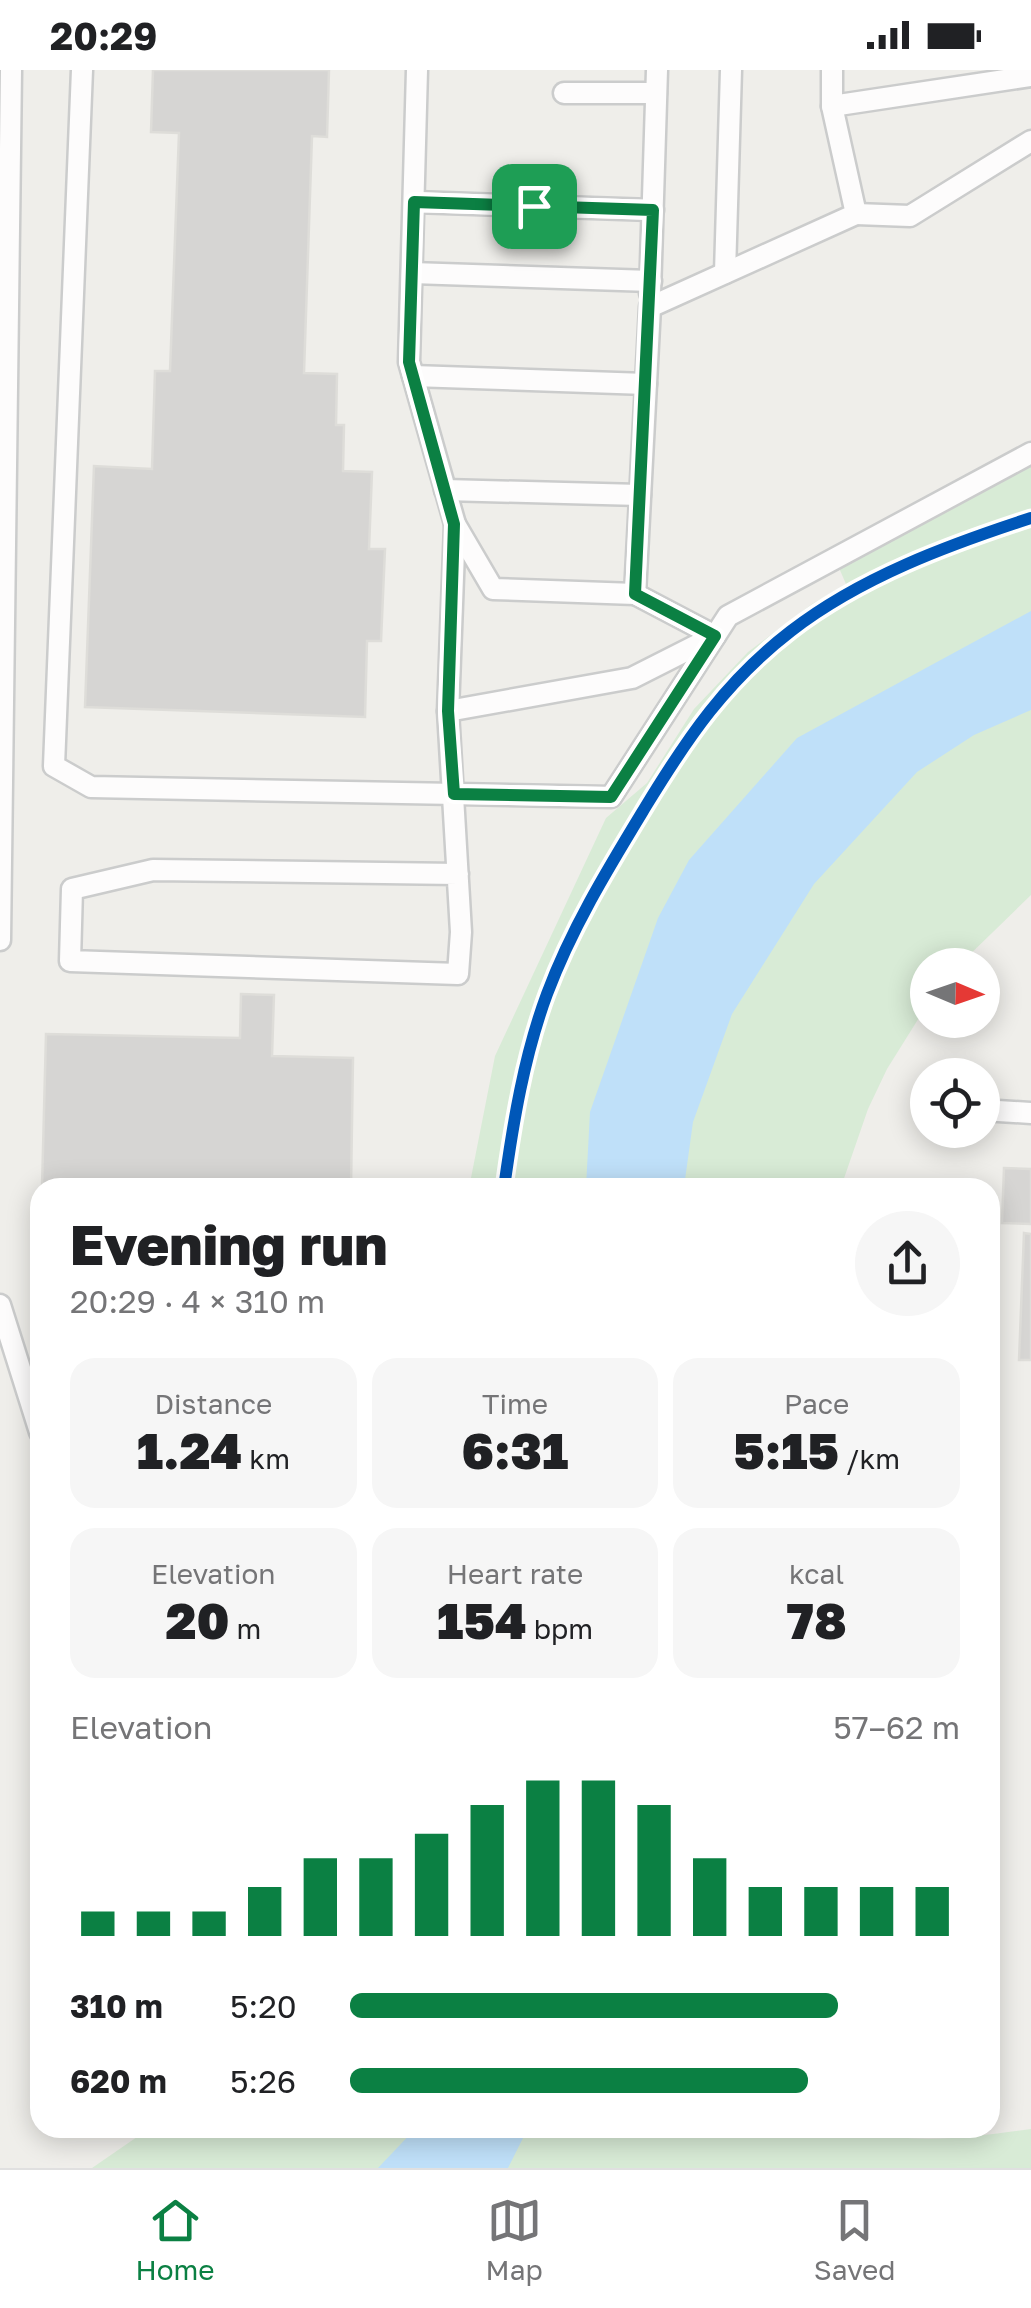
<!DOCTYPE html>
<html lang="en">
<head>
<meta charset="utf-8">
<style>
  body { margin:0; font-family:"Golos Text",sans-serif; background:#f6f6f6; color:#202124; height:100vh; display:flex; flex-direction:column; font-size:38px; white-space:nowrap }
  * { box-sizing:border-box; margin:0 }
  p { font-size:32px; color:#757577 }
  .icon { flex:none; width:55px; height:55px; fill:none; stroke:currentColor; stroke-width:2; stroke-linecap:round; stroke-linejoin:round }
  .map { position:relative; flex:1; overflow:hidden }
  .sheet { position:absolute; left:30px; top:1108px; width:970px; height:960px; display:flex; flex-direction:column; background:#fff; border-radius:30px; box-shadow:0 5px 25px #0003 }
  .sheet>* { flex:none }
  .needle { width:65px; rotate:92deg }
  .controls { position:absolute; left:910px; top:878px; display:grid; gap:20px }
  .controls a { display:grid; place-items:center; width:90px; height:90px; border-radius:50%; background:#fff; box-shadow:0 5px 25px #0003; font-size:50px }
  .pin { position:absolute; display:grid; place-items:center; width:85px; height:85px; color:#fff; margin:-42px; border-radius:20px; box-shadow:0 5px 15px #0006 }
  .round { display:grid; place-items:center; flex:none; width:105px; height:105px; border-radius:52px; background:#f6f6f6 }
  .headline { display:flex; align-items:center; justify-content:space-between; height:170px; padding:0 40px }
  h1 { font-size:55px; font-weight:800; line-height:75px }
  .stats { display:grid; grid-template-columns:repeat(3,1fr); gap:15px; height:170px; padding:10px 40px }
  .stats div { display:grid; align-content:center; border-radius:25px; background:#f6f6f6; text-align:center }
  .stats b { font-size:50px; font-weight:800 }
  .stats small { font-size:28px; font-weight:400 }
  .stats p { font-size:28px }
  .chart { height:280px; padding:20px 40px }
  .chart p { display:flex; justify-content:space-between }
  .chart svg { width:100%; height:180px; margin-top:10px; stroke:#0b8043; stroke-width:6 }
  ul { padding:0 40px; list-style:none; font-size:32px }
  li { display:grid; grid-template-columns:160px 120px 1fr; align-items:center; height:75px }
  li i { height:25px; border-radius:12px; background:#0b8043 }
  .status { display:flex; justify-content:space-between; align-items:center; height:70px; padding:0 50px; background:#fff; direction:ltr }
  .status svg { height:28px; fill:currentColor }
  .tabs { display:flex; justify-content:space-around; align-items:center; height:140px; border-top:2px solid #e0e0e0; background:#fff; font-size:28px; color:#757577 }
  .tabs a { display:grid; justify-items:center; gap:5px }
  .tabs .active { color:#0b8043 }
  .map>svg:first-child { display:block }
  .green { fill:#d8ebd6 }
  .water { fill:#bfe0f9 }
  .building { fill:#d6d5d3; stroke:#deddd9; stroke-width:2.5 }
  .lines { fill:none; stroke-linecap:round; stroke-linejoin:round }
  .lane-casing { stroke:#cbcccc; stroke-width:25 }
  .lane { stroke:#fdfcfc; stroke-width:20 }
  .cycleway-casing { stroke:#fff; stroke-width:19 }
  .cycleway { stroke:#0057b8; stroke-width:12 }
  .route-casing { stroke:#fff; stroke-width:20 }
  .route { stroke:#0b8043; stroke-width:12 }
</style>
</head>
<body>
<div class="status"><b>20:29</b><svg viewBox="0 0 49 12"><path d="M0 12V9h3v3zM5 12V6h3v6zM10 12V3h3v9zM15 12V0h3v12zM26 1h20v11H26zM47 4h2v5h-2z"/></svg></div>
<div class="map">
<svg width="1031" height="2098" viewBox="0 0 1031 2098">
  <rect width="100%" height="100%" fill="#efeeea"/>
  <g class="green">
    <polygon points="1031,394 1031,825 959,895 928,895 927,935 887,999 868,1039 841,1117 469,1118 495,986 606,748 647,713 694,639 748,582 812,534 846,514 839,498"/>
    <path d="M150,2058H865C908,2078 985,2065 1031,2059V2098H92Z"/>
  </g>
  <g class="water">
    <polygon points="1031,541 1031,640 974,665 917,702 814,814 732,944 693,1052 684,1117 586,1117 590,1042 658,848 689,790 797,668"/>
    <polygon points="416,2058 528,2058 508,2098 378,2098"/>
  </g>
  <g class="building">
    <polygon points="153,0 329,0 327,67 312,66 304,303 337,304 336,355 344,355 343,401 372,402 369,479 385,479 381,571 367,571 365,647 85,637 94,396 152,399 155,301 170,301 179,63 151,62"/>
    <polygon points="241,924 274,925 272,986 353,988 351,1118 42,1118 46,964 240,968"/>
    <polygon points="1004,1098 1031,1099 1031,1154 1002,1153"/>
    <polygon points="1024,1163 1031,1164 1031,1290 1019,1290"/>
  </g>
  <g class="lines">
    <defs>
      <g id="lane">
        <polyline points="82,0 54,696 91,717 611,727 728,546 1031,383"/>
        <polyline points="417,0 409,292 455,454 448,641 461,862 458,904 70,891 72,819 153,800 458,804"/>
        <polyline points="564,23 656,23"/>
        <polyline points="832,36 832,0"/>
        <polyline points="414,132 653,140"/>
        <polyline points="856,144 910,146 1031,71"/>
        <polyline points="412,203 651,211"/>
        <polyline points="725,203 731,0"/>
        <polyline points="650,223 657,0"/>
        <polyline points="413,306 646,314"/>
        <polyline points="445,420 640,425"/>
        <polyline points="455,454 493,519 635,524"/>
        <polyline points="715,566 635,524 650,237 856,144 832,36 1031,6"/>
        <polyline points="448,641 632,608 713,567"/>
        <polyline points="0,870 11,0"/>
        <polyline points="982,1040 1031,1043"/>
        <polyline points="0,1235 40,1362"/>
      </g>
    </defs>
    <use href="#lane" class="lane-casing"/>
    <use href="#lane" class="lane"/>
    <defs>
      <path id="cycleway" d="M504,1118C513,1053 524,986 547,924C572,857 609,797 646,736C688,667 726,611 791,561C861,507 948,475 1031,448"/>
    </defs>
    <use href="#cycleway" class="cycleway-casing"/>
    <use href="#cycleway" class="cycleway"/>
  </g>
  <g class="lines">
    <defs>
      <polygon id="route" points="414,132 653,140 635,524 715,566 611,727 454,724 448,641 454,454 409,292"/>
    </defs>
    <use href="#route" class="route-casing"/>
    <use href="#route" class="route"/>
  </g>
</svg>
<div class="controls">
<a><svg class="needle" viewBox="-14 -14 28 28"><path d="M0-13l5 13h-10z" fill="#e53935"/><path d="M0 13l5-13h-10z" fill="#757577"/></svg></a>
<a><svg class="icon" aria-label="locate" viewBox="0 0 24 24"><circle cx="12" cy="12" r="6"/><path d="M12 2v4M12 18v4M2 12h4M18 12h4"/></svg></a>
</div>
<div class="pin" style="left:534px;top:136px;background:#1e9e55"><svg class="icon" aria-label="arrive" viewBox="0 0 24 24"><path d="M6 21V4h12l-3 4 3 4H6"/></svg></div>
<section class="sheet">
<div class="headline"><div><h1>Evening run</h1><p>20:29 · 4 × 310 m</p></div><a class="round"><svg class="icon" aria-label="share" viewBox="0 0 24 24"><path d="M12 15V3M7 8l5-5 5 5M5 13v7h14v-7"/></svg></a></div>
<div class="stats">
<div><p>Distance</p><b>1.24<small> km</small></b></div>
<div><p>Time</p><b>6:31</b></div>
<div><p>Pace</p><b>5:15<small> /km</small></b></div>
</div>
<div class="stats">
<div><p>Elevation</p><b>20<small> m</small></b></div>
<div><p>Heart rate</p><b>154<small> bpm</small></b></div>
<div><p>kcal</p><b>78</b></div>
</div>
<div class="chart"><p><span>Elevation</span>57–62 m</p>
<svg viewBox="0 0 160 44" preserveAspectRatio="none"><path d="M5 44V38M15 44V38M25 44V38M35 44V32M45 44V25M55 44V25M65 44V19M75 44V12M85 44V6M95 44V6M105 44V12M115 44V25M125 44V32M135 44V32M145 44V32M155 44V32"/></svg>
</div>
<ul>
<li><b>310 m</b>5:20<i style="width:80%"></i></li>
<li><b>620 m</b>5:26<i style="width:75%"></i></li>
</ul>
</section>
</div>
<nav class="tabs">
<a class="active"><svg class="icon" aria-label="home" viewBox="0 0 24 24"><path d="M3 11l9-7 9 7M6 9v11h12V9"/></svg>Home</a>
<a><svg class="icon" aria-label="map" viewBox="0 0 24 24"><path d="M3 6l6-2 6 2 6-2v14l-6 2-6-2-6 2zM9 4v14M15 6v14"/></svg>Map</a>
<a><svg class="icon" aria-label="saved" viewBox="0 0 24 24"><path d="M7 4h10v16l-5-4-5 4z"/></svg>Saved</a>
</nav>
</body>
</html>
